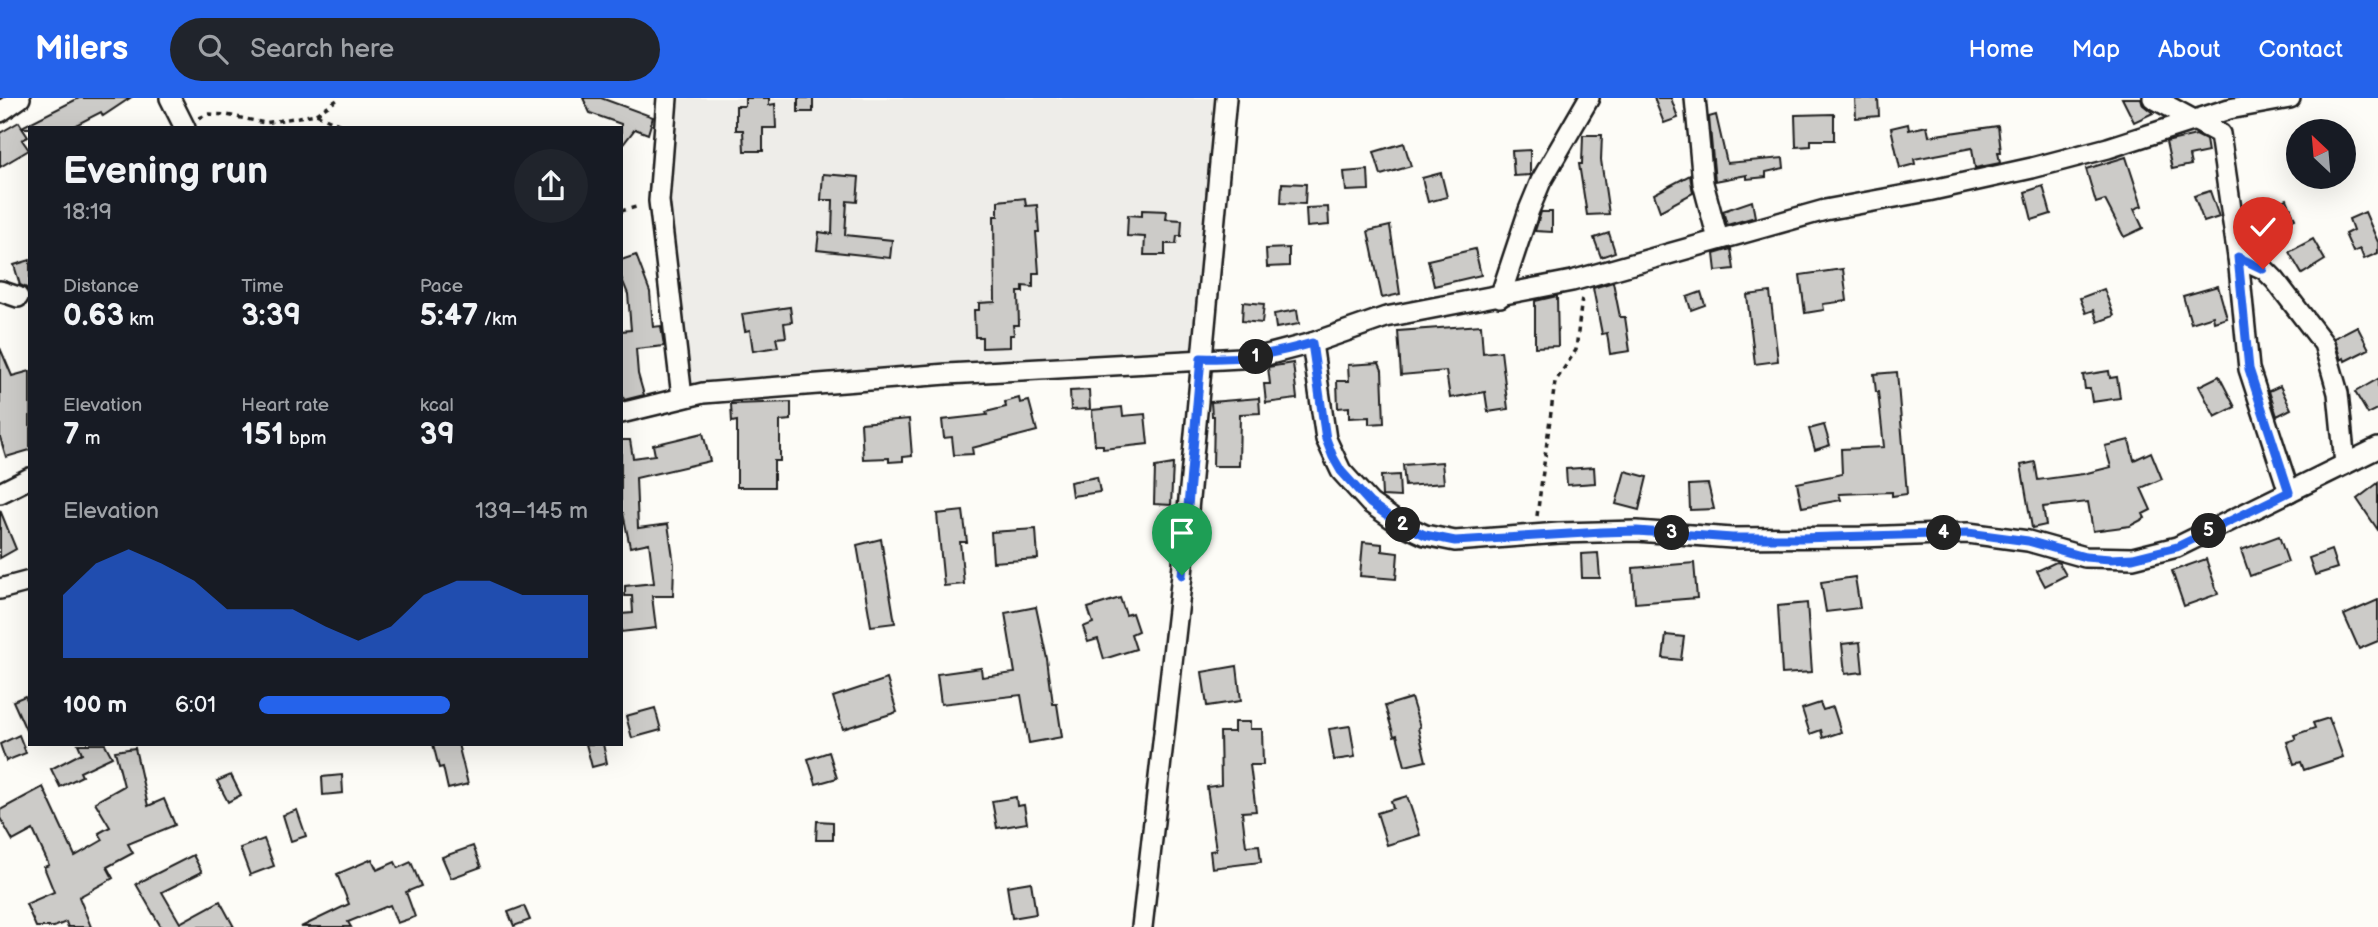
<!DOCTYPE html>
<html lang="en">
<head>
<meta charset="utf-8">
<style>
  body { margin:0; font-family:"Balsamiq Sans",sans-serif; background:#20242c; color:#f1f3f6; height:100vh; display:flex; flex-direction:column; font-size:26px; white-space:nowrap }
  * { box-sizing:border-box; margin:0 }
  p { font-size:23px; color:#9ea1a6 }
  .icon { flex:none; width:38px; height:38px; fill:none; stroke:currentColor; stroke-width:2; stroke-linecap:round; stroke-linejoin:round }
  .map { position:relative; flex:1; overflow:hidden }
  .side { position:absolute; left:28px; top:28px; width:595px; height:620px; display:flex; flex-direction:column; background:#171b24; border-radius:0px; box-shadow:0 7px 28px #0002 }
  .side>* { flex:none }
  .needle { width:46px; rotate:334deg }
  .controls { position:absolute; left:2286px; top:21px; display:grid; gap:14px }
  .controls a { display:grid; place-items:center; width:70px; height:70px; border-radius:50%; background:#171b24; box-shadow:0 7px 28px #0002; font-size:35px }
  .pin { position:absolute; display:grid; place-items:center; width:60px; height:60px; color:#fff; margin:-72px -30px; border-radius:50% 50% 50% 0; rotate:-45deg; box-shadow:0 0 7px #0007 }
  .pin .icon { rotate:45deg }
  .km { position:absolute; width:35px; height:35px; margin:-18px; border-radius:50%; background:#222; color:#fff; font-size:19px; line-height:35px; text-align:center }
  .round { display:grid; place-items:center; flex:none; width:74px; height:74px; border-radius:37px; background:#20242c }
  .summary { display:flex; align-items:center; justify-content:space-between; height:119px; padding:0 35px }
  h1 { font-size:38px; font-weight:700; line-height:52px }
  .figures { display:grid; grid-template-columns:repeat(3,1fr); gap:10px; height:119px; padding:7px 35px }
  .figures div { display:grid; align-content:center }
  .figures b { font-size:30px; font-weight:700 }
  .figures small { font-size:19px; font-weight:400 }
  .figures p { font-size:19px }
  .chart { height:196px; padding:14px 35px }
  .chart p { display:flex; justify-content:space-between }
  .chart svg { width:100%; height:126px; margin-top:7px; fill:#2563eb; opacity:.7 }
  ul { padding:0 35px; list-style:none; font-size:23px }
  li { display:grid; grid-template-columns:112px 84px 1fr; align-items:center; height:52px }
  li i { height:18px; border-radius:9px; background:#2563eb }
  header { display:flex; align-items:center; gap:42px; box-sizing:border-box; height:98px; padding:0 35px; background:#2563eb; color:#fff }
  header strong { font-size:33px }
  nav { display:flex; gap:38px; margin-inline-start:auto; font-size:24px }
  .search { width:490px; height:63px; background:#20242c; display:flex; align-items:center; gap:18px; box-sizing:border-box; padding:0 24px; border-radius:38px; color:#9ea1a6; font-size:26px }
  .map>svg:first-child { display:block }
  .built { fill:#eeede9 }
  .building { fill:#cccbc8; stroke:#1c1c1c; stroke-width:2 }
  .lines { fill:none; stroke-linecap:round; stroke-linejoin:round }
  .street-casing { stroke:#1c1c1c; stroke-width:24 }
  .path { stroke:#1c1c1c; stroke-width:3.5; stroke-dasharray:5 5; stroke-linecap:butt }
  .street { stroke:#fdfcf7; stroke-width:19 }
  .route-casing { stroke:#fff; stroke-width:14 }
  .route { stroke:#2563eb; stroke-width:9 }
</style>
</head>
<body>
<header>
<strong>Milers</strong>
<div class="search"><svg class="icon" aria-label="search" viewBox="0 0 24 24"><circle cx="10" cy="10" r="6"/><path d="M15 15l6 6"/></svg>Search here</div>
<nav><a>Home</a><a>Map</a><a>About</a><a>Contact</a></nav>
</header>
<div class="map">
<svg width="2378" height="829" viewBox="0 0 2378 829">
  <rect width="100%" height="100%" fill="#fdfcf7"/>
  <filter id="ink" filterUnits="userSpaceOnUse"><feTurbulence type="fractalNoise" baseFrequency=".0143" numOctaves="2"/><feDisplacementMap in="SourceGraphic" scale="14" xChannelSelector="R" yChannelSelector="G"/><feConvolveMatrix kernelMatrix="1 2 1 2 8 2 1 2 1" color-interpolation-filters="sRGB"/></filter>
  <g filter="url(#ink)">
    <polygon class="built" points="672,0 1230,0 1198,253 675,294 663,95"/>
    <g class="building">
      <polygon points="79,0 130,0 103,18 101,14 70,30 22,30 28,39 22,42 29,52 0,69 0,35 19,24 22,29"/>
      <polygon points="583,0 601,0 653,19 648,36 635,31 621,49 621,26 590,15"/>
      <polygon points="745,0 769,0 769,7 775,6 776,30 763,30 763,53 744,53 743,32 736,32 736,8 745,8"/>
      <rect x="798" y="0" width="15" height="14"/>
      <polygon points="1654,0 1671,0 1678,20 1664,25"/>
      <polygon points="1878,0 1879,18 1856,20 1855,1"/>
      <polygon points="2122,0 2141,0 2143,7 2153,15 2134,24"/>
      <polygon points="1834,16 1834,42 1811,42 1811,48 1796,49 1795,17"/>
      <polygon points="1716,17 1727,65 1783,60 1784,70 1766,74 1766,79 1747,81 1747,77 1715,83 1709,19"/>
      <polygon points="1908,26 1909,32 1927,28 1929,38 1998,28 2001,54 1998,54 2000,65 1975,70 1972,50 1914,61 1915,66 1900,70 1891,30"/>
      <polygon points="1583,37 1602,37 1601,62 1609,116 1587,117 1579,66 1582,66"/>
      <polygon points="2196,37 2206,42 2208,54 2189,58 2191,67 2172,71 2166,44"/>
      <polygon points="1404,45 1411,68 1381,77 1374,54"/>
      <polygon points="1530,52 1530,77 1514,78 1512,53"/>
      <polygon points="2126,59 2142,108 2134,111 2143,130 2124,139 2105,102 2096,105 2086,71"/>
      <polygon points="1368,72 1369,92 1346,93 1344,74"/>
      <polygon points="1441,75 1447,99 1428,104 1422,80"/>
      <polygon points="823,76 859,79 857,104 847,103 845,137 892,142 890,160 817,152 819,134 832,136 833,102 821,102"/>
      <polygon points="1690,77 1693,95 1660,113 1654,96"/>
      <polygon points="1282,85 1306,86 1305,106 1281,105"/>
      <polygon points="2043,88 2051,116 2032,122 2025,94"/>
      <polygon points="2210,93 2219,119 2204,124 2194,98"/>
      <polygon points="1025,100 1026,108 1037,107 1039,134 1036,134 1039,175 1033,175 1033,189 1023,188 1023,194 1018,194 1019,227 1013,227 1014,237 1010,237 1010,249 982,250 982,239 975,239 974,212 979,212 979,205 995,204 994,118 998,118 998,103"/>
      <polygon points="2287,101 2295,121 2276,129 2268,109"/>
      <polygon points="1752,103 1755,119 1727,127 1723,113"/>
      <polygon points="1328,109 1329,127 1307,129 1306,110"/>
      <polygon points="1142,112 1167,113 1166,121 1182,122 1181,138 1177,138 1176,146 1165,146 1165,157 1144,157 1145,139 1127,138 1128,117 1142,118"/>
      <polygon points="1541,114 1552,114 1552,134 1535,133"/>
      <polygon points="2365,114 2378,144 2378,155 2364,161 2360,151 2353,154 2345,136 2353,132 2349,121"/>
      <polygon points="1390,128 1400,196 1382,200 1368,133"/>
      <polygon points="1609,135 1615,154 1601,159 1594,140"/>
      <polygon points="2313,141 2325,162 2302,176 2289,154"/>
      <polygon points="1289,150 1289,168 1267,169 1266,151"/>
      <polygon points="1475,151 1481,177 1434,188 1428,162"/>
      <polygon points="1731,151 1734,171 1716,173 1714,156"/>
      <polygon points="636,157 650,194 653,229 661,228 664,248 636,251 638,276 644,297 624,302 621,292 621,233 631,232 628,196 621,179 621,162"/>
      <polygon points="30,162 30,196 27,190 20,187 14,167"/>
      <polygon points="1843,171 1847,203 1823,206 1824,212 1805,215 1800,177"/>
      <polygon points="1613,184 1620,219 1625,219 1630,253 1610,256 1607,235 1602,236 1593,190"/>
      <polygon points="2218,188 2227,220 2214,224 2213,218 2191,225 2183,198"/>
      <polygon points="2104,191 2114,218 2098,224 2094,212 2086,215 2080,200"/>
      <polygon points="1701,194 1705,207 1691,212 1687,199"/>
      <polygon points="1770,194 1778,263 1755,266 1747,197"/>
      <polygon points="1557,198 1558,248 1535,249 1535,203"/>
      <polygon points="1243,204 1264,206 1262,225 1242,223"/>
      <polygon points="790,209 792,224 784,225 786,239 776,240 778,249 753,253 750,232 745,233 742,216"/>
      <polygon points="1297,212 1299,226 1276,230 1274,216"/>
      <polygon points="1481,227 1483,255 1501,253 1508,311 1488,314 1485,294 1450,300 1446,273 1401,277 1398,233"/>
      <polygon points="2357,228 2369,251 2345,263 2344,260 2341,262 2334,240"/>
      <polygon points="0,250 12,278 30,273 30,352 6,359 0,339"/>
      <polygon points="1293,265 1297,301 1266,305 1264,286 1270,286 1268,269"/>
      <polygon points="1379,265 1382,272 1384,325 1369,326 1369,319 1349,320 1349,309 1338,310 1337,283 1349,283 1348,267"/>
      <polygon points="2109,273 2110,280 2117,279 2120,300 2092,304 2090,291 2085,291 2083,277"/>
      <polygon points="1897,274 1907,396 1892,398 1892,394 1839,396 1841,402 1802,409 1797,385 1842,376 1841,351 1884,349 1878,294 1876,294 1874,276"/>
      <polygon points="2219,278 2235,309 2215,319 2199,288"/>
      <polygon points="2378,281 2378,311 2368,316 2355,294"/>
      <polygon points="2280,288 2291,311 2277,318 2269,293"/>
      <polygon points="1089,292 1090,311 1071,312 1070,293"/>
      <polygon points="1019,300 1020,305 1029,303 1037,333 972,350 973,356 954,357 952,339 944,340 942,322 987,317 986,314 1006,309 1005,304"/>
      <polygon points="1259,300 1260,315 1240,316 1239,368 1213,368 1214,318 1212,318 1211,304"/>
      <polygon points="791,304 791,322 780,323 780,363 774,363 774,389 737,389 737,323 732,324 731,306"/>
      <polygon points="1122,309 1123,318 1145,316 1148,346 1103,351 1103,347 1095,347 1092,312"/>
      <polygon points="909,321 912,358 903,359 903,363 889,364 889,360 863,361 861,325"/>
      <polygon points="1824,327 1830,347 1815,352 1809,331"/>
      <polygon points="703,335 710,363 636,380 638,430 668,426 674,466 673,498 652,498 656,530 621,534 621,516 633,515 632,498 625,498 625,488 654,485 649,445 630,449 623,415 621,415 621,342 630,342 633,360 655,357 653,347"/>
      <polygon points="2129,342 2134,362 2151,354 2162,381 2141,390 2151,412 2143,416 2145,420 2130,428 2093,433 2088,404 2043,409 2046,427 2032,430 2021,367 2035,364 2038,382 2083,376 2111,369 2105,348"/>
      <polygon points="1442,364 1444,385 1405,388 1403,367"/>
      <polygon points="1173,366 1171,407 1154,406 1155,369"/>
      <polygon points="1594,369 1595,385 1567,387 1566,371"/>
      <polygon points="1625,373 1647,379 1639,412 1616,406"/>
      <polygon points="1399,377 1400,399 1382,398 1381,378"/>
      <polygon points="1097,379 1100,394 1072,398 1070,384"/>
      <polygon points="2378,385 2378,432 2357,401"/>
      <polygon points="1708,386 1714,411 1690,412 1689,387"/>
      <polygon points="0,412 16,451 0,460"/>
      <polygon points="963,413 967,444 960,444 964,486 944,488 937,416"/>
      <polygon points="1036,431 1038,461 993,464 991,434"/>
      <polygon points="2279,438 2288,464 2250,478 2241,452"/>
      <polygon points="881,441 895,525 871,528 857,447"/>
      <polygon points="1363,444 1382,446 1382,453 1398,455 1396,481 1360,478"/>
      <polygon points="2331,452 2337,470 2315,477 2309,460"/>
      <polygon points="1598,455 1600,480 1582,480 1581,456"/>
      <polygon points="2206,461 2218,496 2184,508 2172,473"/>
      <polygon points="2056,464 2059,465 2066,477 2045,488 2037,473"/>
      <polygon points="1694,465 1697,500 1635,505 1633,470"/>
      <polygon points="1855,479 1860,510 1826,514 1821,484"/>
      <polygon points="1120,500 1126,517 1132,515 1138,533 1131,536 1136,551 1104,561 1098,541 1088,544 1083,529 1093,525 1088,510"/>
      <polygon points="2378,502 2378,543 2359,551 2344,517"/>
      <polygon points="1807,505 1812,574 1782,576 1778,508"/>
      <polygon points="1036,509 1047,561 1053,606 1057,606 1062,639 1029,645 1021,597 941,606 937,576 981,570 982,579 1015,575 1005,515"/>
      <polygon points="1666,537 1684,539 1681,562 1663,560"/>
      <polygon points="1860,544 1863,574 1845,576 1842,546"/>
      <polygon points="1237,568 1241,603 1207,608 1202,574"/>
      <polygon points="887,581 897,614 843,631 833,599"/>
      <polygon points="25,598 30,607 30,641 13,603"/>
      <polygon points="1411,600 1420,629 1418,630 1426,663 1405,668 1397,637 1394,638 1385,608"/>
      <polygon points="1820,605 1823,612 1833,609 1841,634 1823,640 1821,632 1810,636 1802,611"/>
      <polygon points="655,610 661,632 632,640 626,618"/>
      <polygon points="2329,620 2343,659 2304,672 2301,664 2294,666 2287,644 2296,641 2294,637 2315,630 2313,625"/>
      <polygon points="1234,624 1250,624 1250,631 1262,631 1263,667 1250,667 1256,713 1242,714 1246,748 1259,747 1261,764 1212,770 1210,753 1216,752 1207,689 1221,687 1220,634 1234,634"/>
      <polygon points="1350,628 1355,659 1334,662 1329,631"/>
      <polygon points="19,637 26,655 6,663 0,646"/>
      <polygon points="78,646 105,646 112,659 80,674 82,678 60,689 51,671 82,655"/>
      <polygon points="433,646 458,646 468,686 448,691 443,669 439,670"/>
      <polygon points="586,646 603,646 607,665 592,669"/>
      <polygon points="135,650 148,708 164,701 175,727 128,746 133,755 107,769 113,780 79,799 91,829 68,829 66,824 54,829 36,829 26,806 54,794 44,769 49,767 33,732 13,743 0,720 0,712 43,689 75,758 103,742 99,735 110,729 95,704 124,688 115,653"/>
      <polygon points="829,654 837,680 816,686 808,661"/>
      <polygon points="231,677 241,697 228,704 217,683"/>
      <polygon points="342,677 343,695 323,697 322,679"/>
      <polygon points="1407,698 1420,737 1387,747 1377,715 1393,710 1391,703"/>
      <polygon points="1016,699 1017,708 1024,707 1027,725 997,730 992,703"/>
      <polygon points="297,712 306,738 291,743 283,717"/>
      <polygon points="817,723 833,724 833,742 816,742"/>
      <polygon points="264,741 274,768 250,777 240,750"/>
      <polygon points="473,748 481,769 451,780 442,759"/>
      <polygon points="193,757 202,774 162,794 180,825 220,803 234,829 161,829 136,786"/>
      <polygon points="372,761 377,772 395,764 398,770 411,764 421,788 406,794 415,819 397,825 390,807 348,824 351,829 301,829 349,806 337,776"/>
      <polygon points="1031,784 1036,816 1012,820 1007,788"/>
      <polygon points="524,808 530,822 514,828 508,814"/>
    </g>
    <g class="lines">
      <defs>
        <g id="street">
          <polyline points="170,0 185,30"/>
          <polyline points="667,0 659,103 682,299"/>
          <polyline points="1695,0 1703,85 1718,141"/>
          <polyline points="2153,0 2220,36 2238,159 2249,271 2289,394"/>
          <polyline points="0,14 20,0"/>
          <polyline points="2238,159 2264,171 2275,182 2324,246 2338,295 2345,366"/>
          <polyline points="0,193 18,199"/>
          <polyline points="1500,199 1529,112 1541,83 1589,0"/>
          <polyline points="1312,245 1326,341 1341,373 1370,405 1397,424 1425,437 1455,443 1559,435 1637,433 1732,440 1861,439 1968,435 2028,443 2085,459 2133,460 2177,449 2378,350"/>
          <polyline points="621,315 703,295 947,276 1259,259 1312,245 1386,219 1572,183 1825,112 1928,93 2032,70 2108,50 2229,11 2290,0"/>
          <polyline points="0,395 30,380"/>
          <polyline points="0,491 30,483"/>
          <polyline points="1142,829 1182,477 1226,0"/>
        </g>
      </defs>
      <use href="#street" class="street-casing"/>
      <g class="path">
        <polyline points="316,16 340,0"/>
        <polyline points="199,20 209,16 227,17 265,25 316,16 348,30"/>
        <polyline points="621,113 640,108"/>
        <polyline points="1537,418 1555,284 1576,252 1582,199"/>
      </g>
      <use href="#street" class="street"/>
    </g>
  </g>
  <g class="lines" filter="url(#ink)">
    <defs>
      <path id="route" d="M1182,477L1201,260C1240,262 1274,256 1312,245L1326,341L1333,359L1341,373L1370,405L1397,424L1425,437L1455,443L1602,434L1637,433L1732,440H1801L1968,435L2028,443L2085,459L2110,461L2133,460L2177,449L2289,394L2249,271L2238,159L2263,171"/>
    </defs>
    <use href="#route" class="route-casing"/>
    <use href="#route" class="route"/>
  </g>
</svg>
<div class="controls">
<a><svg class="needle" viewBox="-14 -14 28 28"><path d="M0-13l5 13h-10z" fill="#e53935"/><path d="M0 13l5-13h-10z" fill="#9ea1a6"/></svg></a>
</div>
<div class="pin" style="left:1182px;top:477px;background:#1e9e55"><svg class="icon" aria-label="arrive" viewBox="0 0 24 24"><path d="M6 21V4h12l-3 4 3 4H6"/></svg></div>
<div class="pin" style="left:2263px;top:171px;background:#d93025"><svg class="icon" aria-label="check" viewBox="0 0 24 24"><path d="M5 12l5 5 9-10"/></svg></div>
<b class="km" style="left:1256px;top:259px">1</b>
<b class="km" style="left:1403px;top:427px">2</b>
<b class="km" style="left:1672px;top:435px">3</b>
<b class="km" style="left:1944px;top:435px">4</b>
<b class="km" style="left:2209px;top:433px">5</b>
<section class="side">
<div class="summary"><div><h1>Evening run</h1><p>18:19</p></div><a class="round"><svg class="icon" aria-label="share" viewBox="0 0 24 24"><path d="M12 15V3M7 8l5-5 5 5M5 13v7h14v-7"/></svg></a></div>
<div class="figures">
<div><p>Distance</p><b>0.63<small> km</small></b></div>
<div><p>Time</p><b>3:39</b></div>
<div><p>Pace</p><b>5:47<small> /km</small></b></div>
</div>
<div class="figures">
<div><p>Elevation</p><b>7<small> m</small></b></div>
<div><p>Heart rate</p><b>151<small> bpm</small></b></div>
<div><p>kcal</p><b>39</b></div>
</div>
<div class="chart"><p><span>Elevation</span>139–145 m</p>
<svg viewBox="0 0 160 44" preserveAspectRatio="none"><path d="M0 44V22L10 11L20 6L30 11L40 17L50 27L60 27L70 27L80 33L90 38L100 33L110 22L120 17L130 17L140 22L150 22L160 22V44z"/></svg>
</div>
<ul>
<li><b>100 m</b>6:01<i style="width:58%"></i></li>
</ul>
</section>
</div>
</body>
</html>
